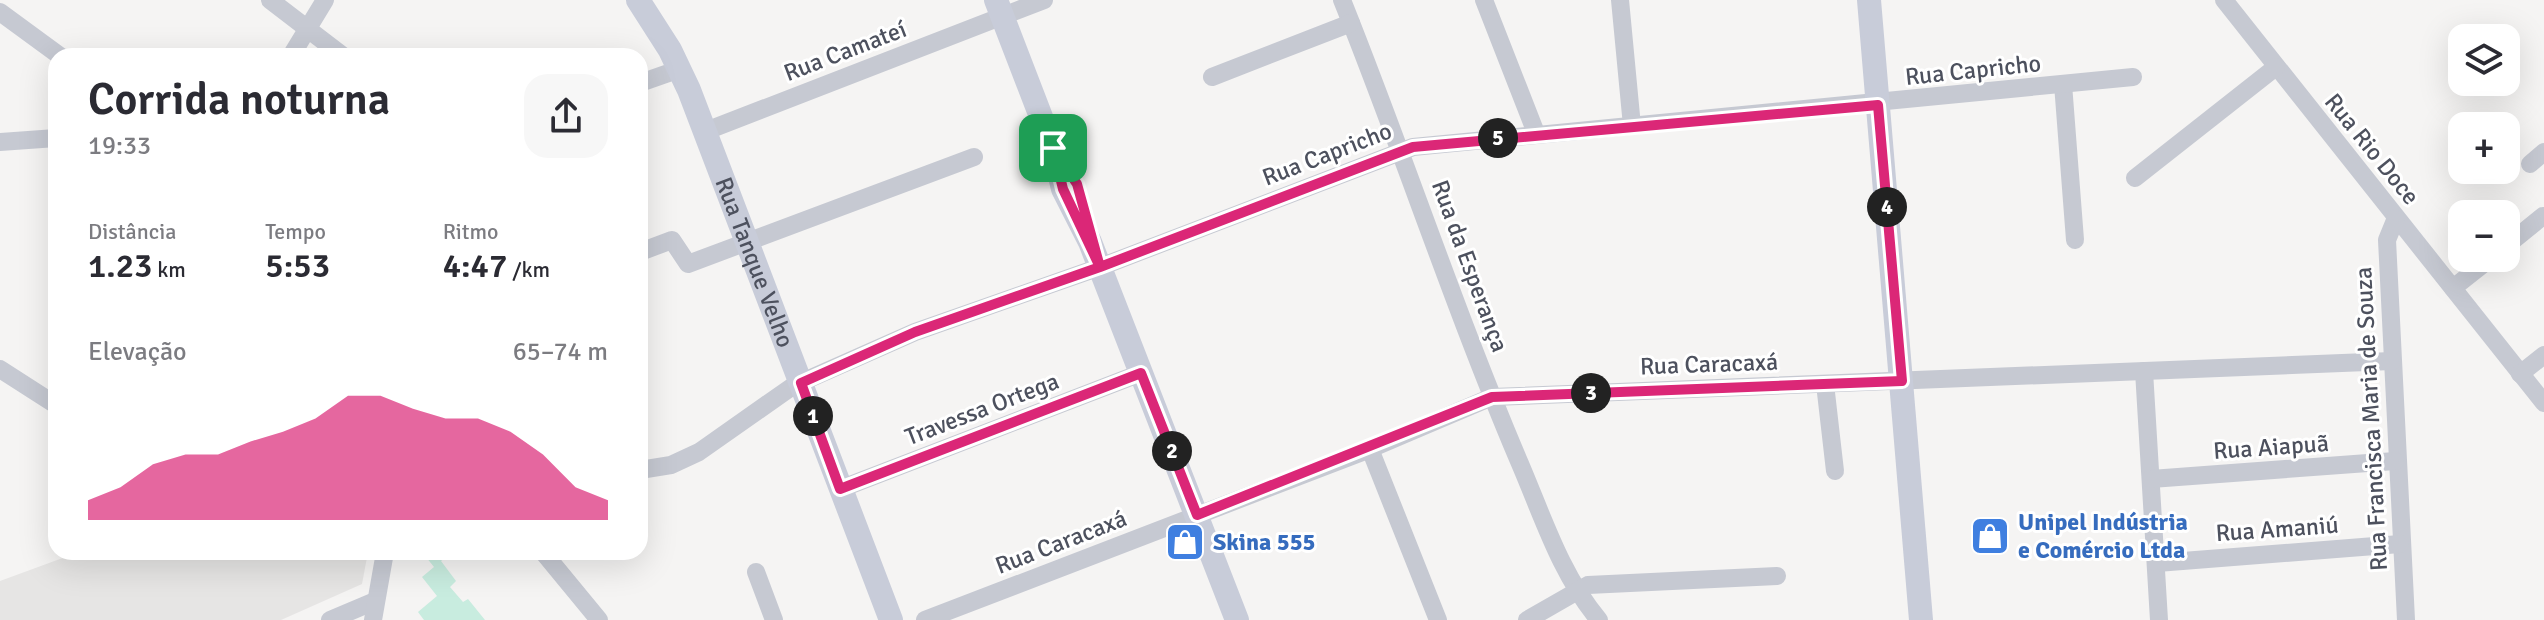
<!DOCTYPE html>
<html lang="pt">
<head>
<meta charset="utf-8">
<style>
  body { margin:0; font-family:Signika,sans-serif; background:#f7f7f7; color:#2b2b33; height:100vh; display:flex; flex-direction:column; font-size:30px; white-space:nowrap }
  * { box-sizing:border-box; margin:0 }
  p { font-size:26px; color:#7c7c81 }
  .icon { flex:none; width:44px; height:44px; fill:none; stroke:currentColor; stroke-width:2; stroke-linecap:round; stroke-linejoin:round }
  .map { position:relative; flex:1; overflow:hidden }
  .sheet { position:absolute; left:48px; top:48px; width:600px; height:512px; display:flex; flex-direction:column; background:#fff; border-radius:24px; box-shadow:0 8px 32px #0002 }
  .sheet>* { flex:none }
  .buttons { position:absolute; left:2448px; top:24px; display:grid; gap:16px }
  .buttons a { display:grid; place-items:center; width:72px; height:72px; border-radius:16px; background:#fff; box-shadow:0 8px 32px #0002; font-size:40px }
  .pin { position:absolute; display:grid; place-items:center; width:68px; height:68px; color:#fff; margin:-34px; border-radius:16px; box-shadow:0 4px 12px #0006 }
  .km { position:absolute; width:40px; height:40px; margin:-20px; border-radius:50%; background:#222; color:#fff; font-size:22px; line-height:40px; text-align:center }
  .round { display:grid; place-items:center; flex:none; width:84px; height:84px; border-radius:24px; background:#f7f7f7 }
  .head { display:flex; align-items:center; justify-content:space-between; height:136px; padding:0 40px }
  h1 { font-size:44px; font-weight:600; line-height:60px }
  .stats { display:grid; grid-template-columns:repeat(3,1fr); gap:12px; height:136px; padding:8px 40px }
  .stats div { display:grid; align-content:center }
  .stats b { font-size:34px; font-weight:600 }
  .stats small { font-size:22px; font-weight:400 }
  .stats p { font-size:22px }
  .chart { height:224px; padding:16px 40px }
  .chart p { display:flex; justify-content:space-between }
  .chart svg { width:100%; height:144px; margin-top:8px; fill:#db2777; opacity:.7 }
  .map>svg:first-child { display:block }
  .education { fill:#e6e5e4 }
  .green { fill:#c8ecdf }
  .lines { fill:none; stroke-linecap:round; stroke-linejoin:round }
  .street { stroke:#c6c9d2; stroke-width:18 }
  .secondary { stroke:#c8ccd9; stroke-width:24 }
  .route-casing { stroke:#fff; stroke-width:16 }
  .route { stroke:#db2777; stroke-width:10 }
  .labels { text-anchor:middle; stroke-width:6; stroke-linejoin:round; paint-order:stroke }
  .street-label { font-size:24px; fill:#4d515e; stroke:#fff }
  .shop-label { font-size:24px; font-weight:bold; fill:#366cbe; stroke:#fff; text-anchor:start }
</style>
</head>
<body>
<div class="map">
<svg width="2544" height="620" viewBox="0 0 2544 620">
  <rect width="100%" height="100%" fill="#f5f4f3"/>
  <polygon class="education" points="79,552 368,552 362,584 281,620 0,620 0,581"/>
  <polygon class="green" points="422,552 452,552 441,561 456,581 450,587 463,602 468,599 485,620 424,620 418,612 437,596 422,577 434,567"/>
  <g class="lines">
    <g class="street">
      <polyline points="270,0 343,56"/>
      <path d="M1342,0C1403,152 1454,308 1518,459C1542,514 1560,574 1599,620"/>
      <polyline points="1484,0 1536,133"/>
      <polyline points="1620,0 1632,126"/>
      <polyline points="2224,0 2544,403"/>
      <polyline points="0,12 60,56"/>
      <polyline points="291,56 325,0"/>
      <polyline points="1212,77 1351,23"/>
      <polyline points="640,83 680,69"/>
      <polyline points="2063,84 2075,240"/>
      <polyline points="706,131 1044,0"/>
      <polyline points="0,142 56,138"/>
      <polyline points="2530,164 2544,152"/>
      <polyline points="2135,178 2276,67"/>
      <polyline points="2396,218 2387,240 2406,620"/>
      <polyline points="2506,246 2543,216"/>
      <polyline points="640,252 672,240 688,264 974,157"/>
      <polyline points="2453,288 2491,258"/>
      <polyline points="0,369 56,405"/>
      <polyline points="2144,371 2159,620"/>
      <polyline points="2520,374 2544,355"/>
      <polyline points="1825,384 1835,471"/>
      <polyline points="1370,449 1438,620"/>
      <polyline points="640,470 671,465 699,452 793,386 915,332 1100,267 1413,147 2133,77"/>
      <polyline points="2151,479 2395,461"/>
      <polyline points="840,489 1141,373"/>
      <polyline points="543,552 599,620"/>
      <polyline points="2157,563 2400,544"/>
      <polyline points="756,572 774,620"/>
      <polyline points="330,620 375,601"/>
      <polyline points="373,620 385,552"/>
      <polyline points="925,620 1370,449 1492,397 2392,361"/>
      <polyline points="1527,620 1588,585 1777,576"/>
    </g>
    <g class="secondary">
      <path id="s1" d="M638,0L670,50L689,90L891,620"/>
      <polyline points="996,0 1053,148 1063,189 1090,242 1237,620"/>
      <polyline points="1869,0 1921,620"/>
    </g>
  </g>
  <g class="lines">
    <defs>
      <polyline id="route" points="1053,148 1063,189 1100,267 915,332 801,383 840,489 1141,373 1197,515 1492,397 1902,381 1878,105 1413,147 1100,267 1077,184 1053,148"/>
    </defs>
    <use href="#route" class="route-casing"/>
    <use href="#route" class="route"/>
  </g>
  <defs>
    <symbol id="shop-square" viewBox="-11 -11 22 22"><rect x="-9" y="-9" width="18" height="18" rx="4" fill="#3f7fe0" stroke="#fff"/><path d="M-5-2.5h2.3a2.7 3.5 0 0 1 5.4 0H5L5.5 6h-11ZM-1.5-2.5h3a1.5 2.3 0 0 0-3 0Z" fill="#fff"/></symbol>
  </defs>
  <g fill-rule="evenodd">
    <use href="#shop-square" x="1968" y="514" width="44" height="44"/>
    <use href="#shop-square" x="1163" y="520" width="44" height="44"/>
  </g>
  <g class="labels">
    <g class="street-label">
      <text transform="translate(845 51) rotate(-21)" y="8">Rua Camateí</text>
      <text transform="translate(1973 70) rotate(-6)" y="8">Rua Capricho</text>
      <text transform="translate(2372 149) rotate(51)" y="8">Rua Rio Doce</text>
      <text transform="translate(1327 154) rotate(-21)" y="8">Rua Capricho</text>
      <text dy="8" stroke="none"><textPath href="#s1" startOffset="288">Rua Tanque Velho</textPath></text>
      <text transform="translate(1470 266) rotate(70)" y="8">Rua da Esperança</text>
      <text transform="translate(1709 364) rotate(-2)" y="8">Rua Caracaxá</text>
      <text transform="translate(982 409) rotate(-21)" y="8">Travessa Ortega</text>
      <text transform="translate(2371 419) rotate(-93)" y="8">Rua Francisca Maria de Souza</text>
      <text transform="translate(2271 447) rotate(-4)" y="8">Rua Aiapuã</text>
      <text transform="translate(2277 529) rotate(-4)" y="8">Rua Amaniú</text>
      <text transform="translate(1061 542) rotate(-21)" y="8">Rua Caracaxá</text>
    </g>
    <g class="shop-label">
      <text x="2018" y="530">Unipel Indústria<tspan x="2018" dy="28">e Comércio Ltda</tspan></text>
      <text x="1213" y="550">Skina 555</text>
    </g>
  </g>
</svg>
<div class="buttons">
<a><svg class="icon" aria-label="layers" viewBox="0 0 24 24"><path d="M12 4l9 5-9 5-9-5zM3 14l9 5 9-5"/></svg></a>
<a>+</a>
<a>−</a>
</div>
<div class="pin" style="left:1053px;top:148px;background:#1e9e55"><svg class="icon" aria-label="arrive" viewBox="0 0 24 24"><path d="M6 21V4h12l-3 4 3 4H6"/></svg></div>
<b class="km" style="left:813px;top:416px">1</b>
<b class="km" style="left:1172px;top:451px">2</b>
<b class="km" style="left:1591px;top:393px">3</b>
<b class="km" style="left:1887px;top:207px">4</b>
<b class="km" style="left:1498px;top:138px">5</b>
<section class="sheet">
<div class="head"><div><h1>Corrida noturna</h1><p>19:33</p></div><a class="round"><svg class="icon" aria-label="share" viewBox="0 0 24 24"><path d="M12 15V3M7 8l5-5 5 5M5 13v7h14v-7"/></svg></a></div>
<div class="stats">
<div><p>Distância</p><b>1.23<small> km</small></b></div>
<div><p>Tempo</p><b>5:53</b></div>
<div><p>Ritmo</p><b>4:47<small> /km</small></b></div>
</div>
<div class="chart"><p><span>Elevação</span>65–74 m</p>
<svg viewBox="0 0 160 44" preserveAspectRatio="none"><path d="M0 44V38L10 34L20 27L30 24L40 24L50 20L60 17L70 13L80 6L90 6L100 10L110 13L120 13L130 17L140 24L150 34L160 38V44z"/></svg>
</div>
</section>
</div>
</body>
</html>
